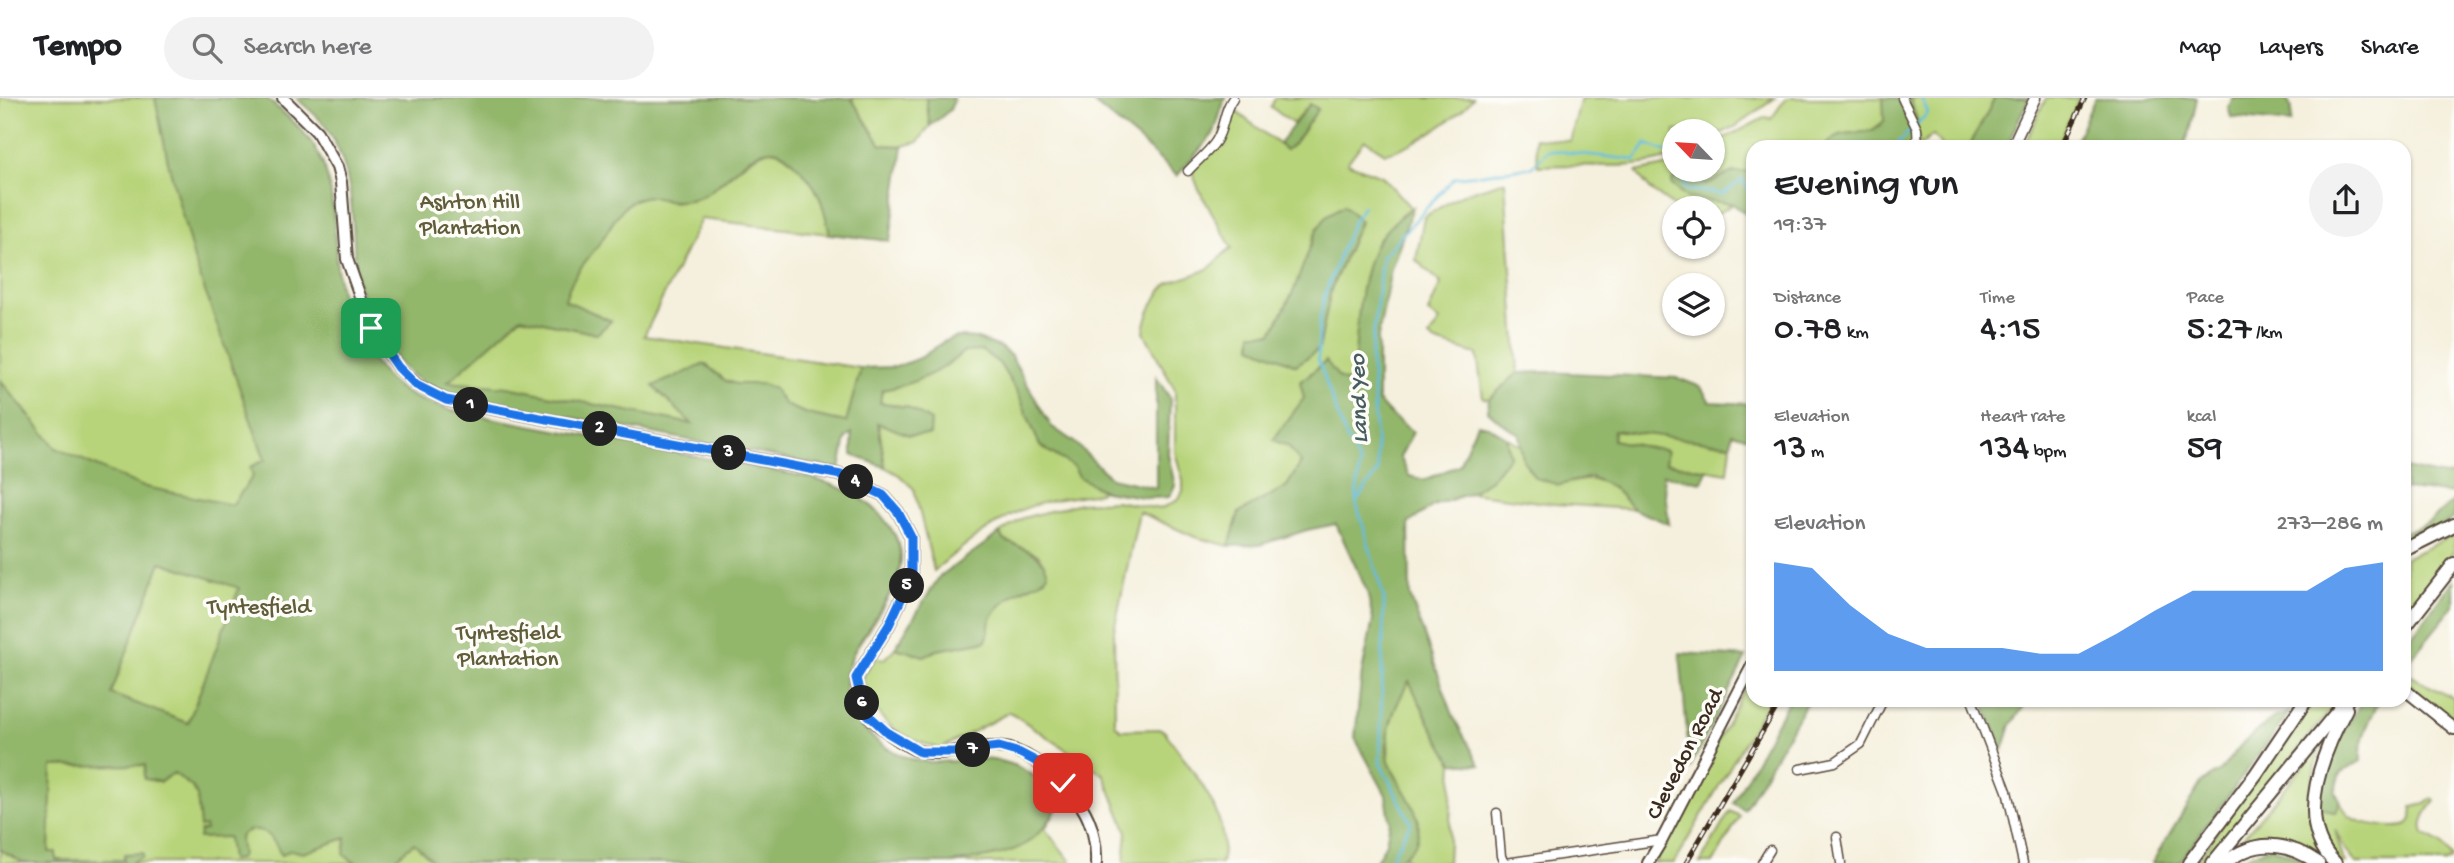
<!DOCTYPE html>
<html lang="en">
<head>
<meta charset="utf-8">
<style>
  body { margin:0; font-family:"Gochi Hand",sans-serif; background:#f2f2f2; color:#202124; height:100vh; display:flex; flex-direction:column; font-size:26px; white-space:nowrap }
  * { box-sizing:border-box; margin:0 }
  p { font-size:23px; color:#757577 }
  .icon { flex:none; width:38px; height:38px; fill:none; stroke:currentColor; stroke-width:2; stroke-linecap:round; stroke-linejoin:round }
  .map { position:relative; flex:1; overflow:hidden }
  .side { position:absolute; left:1746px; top:42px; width:665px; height:567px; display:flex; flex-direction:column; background:#fff; border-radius:21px; box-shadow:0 2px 5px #0004 }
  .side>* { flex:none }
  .needle { width:46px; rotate:295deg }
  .buttons { position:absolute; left:1662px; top:21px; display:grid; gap:14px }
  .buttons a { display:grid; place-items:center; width:63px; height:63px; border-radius:50%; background:#fff; box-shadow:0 2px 5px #0004; font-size:35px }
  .pin { position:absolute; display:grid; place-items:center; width:60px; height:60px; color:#fff; margin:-30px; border-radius:14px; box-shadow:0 4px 10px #0006 }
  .km { position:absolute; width:35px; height:35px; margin:-18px; border-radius:50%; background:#222; color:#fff; font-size:19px; line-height:35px; text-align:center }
  .round { display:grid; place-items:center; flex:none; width:74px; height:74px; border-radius:37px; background:#f2f2f2 }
  .headline { display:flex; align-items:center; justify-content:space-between; height:119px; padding:0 28px }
  h1 { font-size:38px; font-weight:600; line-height:52px }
  .metrics { display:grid; grid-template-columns:repeat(3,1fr); gap:10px; height:119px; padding:7px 28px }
  .metrics div { display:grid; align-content:center }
  .metrics b { font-size:35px; font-weight:600 }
  .metrics small { font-size:19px; font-weight:400 }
  .metrics p { font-size:19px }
  .chart { height:196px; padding:14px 28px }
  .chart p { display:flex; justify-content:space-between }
  .chart svg { width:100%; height:126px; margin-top:7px; fill:#1a73e8; opacity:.7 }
  header { display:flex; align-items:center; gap:42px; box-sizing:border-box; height:98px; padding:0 35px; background:#fff; border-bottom:2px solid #e0e0e0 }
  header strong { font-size:33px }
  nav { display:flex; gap:38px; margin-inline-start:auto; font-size:24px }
  .search { width:490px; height:63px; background:#f2f2f2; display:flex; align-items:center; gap:18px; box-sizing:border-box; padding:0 24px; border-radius:38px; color:#757577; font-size:26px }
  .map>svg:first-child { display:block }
  .green { fill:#b8d47a; stroke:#7a7f4c; stroke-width:2; fill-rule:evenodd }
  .forest { fill:#92b66a; stroke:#667044; stroke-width:2; fill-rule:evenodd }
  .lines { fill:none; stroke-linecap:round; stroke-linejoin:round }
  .stream { stroke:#61bddf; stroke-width:2.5 }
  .minor-casing { stroke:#57483b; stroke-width:11 }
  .tertiary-casing { stroke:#57483b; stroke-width:13 }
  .secondary-casing { stroke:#57483b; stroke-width:14 }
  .primary-casing { stroke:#57483b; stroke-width:16 }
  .minor { stroke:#fff; stroke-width:8 }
  .tertiary { stroke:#fff; stroke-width:10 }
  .secondary { stroke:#fff; stroke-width:10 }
  .primary { stroke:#fff; stroke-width:12 }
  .rail-casing { stroke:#3b2a1e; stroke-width:5 }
  .rail { stroke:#fdfcf7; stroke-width:2.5; stroke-dasharray:8; stroke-linecap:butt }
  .route-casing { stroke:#fff; stroke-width:14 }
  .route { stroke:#1a73e8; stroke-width:9 }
  .labels { text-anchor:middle; stroke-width:7; stroke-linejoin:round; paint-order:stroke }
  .park-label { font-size:23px; fill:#605d3a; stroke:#fdfcf7 }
  .street-label { font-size:23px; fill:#3b2a1e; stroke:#fdfcf7 }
  .water-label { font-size:24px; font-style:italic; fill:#485d62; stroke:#fdfcf7 }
</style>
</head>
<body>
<header>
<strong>Tempo</strong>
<div class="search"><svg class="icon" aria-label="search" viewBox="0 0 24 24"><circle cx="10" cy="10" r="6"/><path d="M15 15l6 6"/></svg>Search here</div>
<nav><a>Map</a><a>Layers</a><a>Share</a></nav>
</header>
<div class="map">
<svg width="2454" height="765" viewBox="0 0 2454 765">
  <rect width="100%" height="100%" fill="#fdfcf7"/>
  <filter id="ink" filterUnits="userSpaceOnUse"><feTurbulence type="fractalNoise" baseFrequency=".0143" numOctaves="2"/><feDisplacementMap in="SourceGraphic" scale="14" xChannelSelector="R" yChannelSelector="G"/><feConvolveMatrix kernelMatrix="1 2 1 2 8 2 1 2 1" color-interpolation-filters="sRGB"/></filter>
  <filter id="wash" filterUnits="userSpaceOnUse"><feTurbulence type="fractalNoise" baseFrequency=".00686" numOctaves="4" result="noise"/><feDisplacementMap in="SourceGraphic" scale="28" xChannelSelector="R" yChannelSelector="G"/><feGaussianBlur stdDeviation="1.57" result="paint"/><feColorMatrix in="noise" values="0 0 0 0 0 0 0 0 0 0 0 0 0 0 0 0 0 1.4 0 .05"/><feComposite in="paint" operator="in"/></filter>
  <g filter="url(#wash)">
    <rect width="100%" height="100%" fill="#f5f0dd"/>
    <g class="green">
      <path d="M0,0H266C287,18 312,37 322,64C338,103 332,144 339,185C344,218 371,270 399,290C415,302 434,307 453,313L806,379C841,388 869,398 890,429C897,439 903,451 901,464C899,485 883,509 872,526C862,543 847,558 845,578C842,596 850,613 861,627C876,647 905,663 930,664C953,665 976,658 999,663C1024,667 1044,684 1061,703L1045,731L1072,765H0Z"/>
      <polygon points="851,0 926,0 930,28 918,44 903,48 881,47"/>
      <path d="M1275,0H1473C1460,19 1407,52 1385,55L1365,42L1347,65L1382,78L1411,110L1400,117L1353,287L1340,281L1326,264L1305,300L1274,342L1288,348L1301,365L1287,388L1239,415L1229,448L1195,439L1139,414L1114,532L1115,626L1121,632L1161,631L1165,634C1191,672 1233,716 1221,765H1124L1127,734L1104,677L1010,614L940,651C896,636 878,628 862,582L873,559L884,561L895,550L924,558L937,552L986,543C989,536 988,528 991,521C998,501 1027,489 1045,481L1039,457L1003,442L1000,435L1023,420L1080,405L1116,403L1160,411L1178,402L1183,393V382L1175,354V292L1144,234C1145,220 1157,192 1170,185C1182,179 1195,178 1207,171C1218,165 1222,155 1232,150L1199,92L1192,73L1218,45L1229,8L1286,52L1295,44L1318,11L1310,6L1293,26L1271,9ZM1360,124L1331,191L1319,251L1296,267L1252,247V235H1272L1293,194Z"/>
      <path d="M1581,0H1775L1735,29L1713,39V33H1675V58C1633,75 1582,64 1538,68L1535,40L1570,43Z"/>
      <path d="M1786,0H1883L1885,23C1880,26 1874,32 1869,33C1854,37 1837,31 1825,49H1754L1753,78L1751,74H1733L1706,86L1696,72H1713V46L1766,19L1771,21Z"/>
      <polygon points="1910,0 1995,0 1969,49 1943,49 1933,37 1920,48"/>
      <polygon points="2046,0 2079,0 2057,49 2023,49"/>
      <path d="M770,52C780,53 785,57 793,64C818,87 823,103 830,136L701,121L644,238L861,270L846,325L807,316L785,307L774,291L763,286H736L726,283L705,266L693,327L447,284L521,219L596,236L610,222L564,202C573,174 585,165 601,143C613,126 621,102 645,98C653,97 659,101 666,103C677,105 693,102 703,97C728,85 742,60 770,52Z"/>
      <polygon points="1675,66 1675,72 1678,72 1671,86 1686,99 1733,106 1713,118 1713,110 1676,110 1651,92 1636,74"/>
      <polygon points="1505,83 1518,275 1489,301 1483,300 1477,256 1436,244 1429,239 1440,223 1428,215 1441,185 1416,162 1424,119 1463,96"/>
      <path d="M963,253H982L999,265L1018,295L1040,348L1074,369L1079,379L1102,391L1099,395C1073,399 1043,402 1019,413C993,425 956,453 934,473L914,391L899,377L885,369L878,324L909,337L907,309L880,305L882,292C909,287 944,273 963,253Z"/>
      <polygon points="1614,332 1731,347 1728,375 1665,365 1666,353 1613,342"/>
      <path d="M1506,339L1521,348L1523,362L1559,387C1600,377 1605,379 1633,411L1554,406L1470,395L1490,382L1510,358Z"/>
      <polygon points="2454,437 2454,454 2405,515 2405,460"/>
      <polygon points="1753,575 1754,602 1769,602 1674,765 1654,765"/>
      <polygon points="2405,575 2454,601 2454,622 2425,600 2405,581"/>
      <polygon points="1410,582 1430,626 1453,665 1448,765 1411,765 1403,757 1415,747 1419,723 1389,664 1388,636 1396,606"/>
      <polygon points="2312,602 2339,602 2205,765 2195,765"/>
      <path d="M2324,644L2315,667L2310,694L2322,758C2288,742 2269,732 2233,751Z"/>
      <path d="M2432,700L2435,702C2428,713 2419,723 2424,736L2442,746L2452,760L2444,765H2356L2344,750L2335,732L2343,761L2346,765H2340L2322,737L2317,708L2335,715L2340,702C2342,707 2346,715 2349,718C2360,726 2395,732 2407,727L2411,721L2412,709L2425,706Z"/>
      <polygon points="1730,713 1740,718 1713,765 1700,765"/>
    </g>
    <g class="forest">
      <path d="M155,0H266C287,18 312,37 322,64C338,103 332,144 339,185C344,218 371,270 399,290C415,302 434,307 453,313L806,379C841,388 869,398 890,429C934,494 821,543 850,609C862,638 898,663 930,664C953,665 976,658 999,663C1024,667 1044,684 1061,703C1033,757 1006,756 950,765H435L414,745L390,765H356L344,757L346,740L303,755L291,752L281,757C274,740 261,723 241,737L240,743L242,756L239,761L231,762L228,739L199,740L200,733L206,732L205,728L200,729L197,698L193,690L174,675L160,684L144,681L145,667L52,668L49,754H56V762H124V756L143,755V759L130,765H24L0,752V282L56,350L141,388L232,407L253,378L250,369L265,362L195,165L168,64ZM161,464L239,490L188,625L111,596Z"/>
      <path d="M296,0H851L881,47L903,48L890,143L830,136C823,105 819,88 795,66C790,61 785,55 778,53C749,45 723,92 697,100C688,103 674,104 665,102C658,101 652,97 644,99C621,103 613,126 601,143C586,164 572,176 565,202L611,223L597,236L521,219L448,284L508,289L692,326L653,288L705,266L726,283L736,286H763L774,291L785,307L807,316L846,324L861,270L896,269L922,259L943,244L957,239L975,240L1000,249L1011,258L1051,328L1074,344L1111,380L1156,390V279L1170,300L1168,356L1175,388L1169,399L1150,400L1104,393L1079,379L1074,369L1040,348L1018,295L999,265L982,253L963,254C942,274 911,287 882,292L880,305L907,309L931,323L930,337H909L878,325L885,369L852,357V335L846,340L840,371L449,296C438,291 426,287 416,280C385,258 357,201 355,164C352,121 354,78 332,39C324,23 309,11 296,0Z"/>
      <polygon points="926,0 954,0 950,12 930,28"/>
      <polygon points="1088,0 1225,0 1214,35 1177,78 1141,44"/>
      <path d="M1883,0H1910L1917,22L1916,49H1825C1837,31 1854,37 1869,33C1874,32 1880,27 1884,23Z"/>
      <polygon points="1995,0 2029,0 2006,49 1969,49"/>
      <polygon points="2095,0 2197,0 2190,34 2183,49 2073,49"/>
      <polygon points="2234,0 2286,0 2292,11 2291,25 2231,19 2228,9"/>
      <polygon points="1310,6 1318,11 1295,44 1286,52 1279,46"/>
      <polygon points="1678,72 1696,72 1706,86 1733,74 1751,74 1754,78 1753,122 1733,106 1687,100 1671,86"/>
      <polygon points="1344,107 1360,123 1331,191 1319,251 1296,267 1252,248 1252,235 1272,235 1293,194 1317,131 1328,117"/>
      <path d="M1413,109L1391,171L1378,239V303L1390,316L1413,334L1400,359L1409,378L1425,382L1459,367L1477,326L1488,328L1506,339L1510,358L1490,382L1470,395L1433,408L1409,425L1410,498L1454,620L1480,667L1453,665L1430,626L1409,583C1396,607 1380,638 1390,666C1399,691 1429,717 1415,746C1412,753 1401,759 1396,765H1375L1386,745L1390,723L1386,697L1355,640L1362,574L1373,522L1367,493L1336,426L1307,432L1259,447L1229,448L1239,415L1287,388L1301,365L1288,348L1273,342L1304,300L1300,284L1326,263L1340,281L1353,287C1357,243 1356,193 1373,152C1378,138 1400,117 1413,109Z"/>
      <polygon points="1545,274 1678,280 1701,289 1710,304 1753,306 1753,341 1732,335 1731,347 1614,332 1613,342 1667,353 1665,365 1707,372 1702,384 1663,377 1669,426 1633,411 1613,389 1591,379 1559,387 1535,380 1523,362 1519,336 1500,324 1488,313 1489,301 1518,275"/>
      <polygon points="2405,370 2444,378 2454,377 2454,396 2405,391"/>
      <polygon points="2454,403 2454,420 2417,441 2405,445 2405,434 2428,425"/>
      <path d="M1000,435L1003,442C1023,451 1042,452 1048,476C1042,486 1029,487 1019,493C1010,498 995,511 991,521C988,528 989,536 986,543L937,552L924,558L895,550L939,479Z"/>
      <polygon points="2454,482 2454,508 2405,568 2405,547"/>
      <polygon points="1680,555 1746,559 1690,670"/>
      <polygon points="1789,602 1808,602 1744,712 1733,705"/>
      <polygon points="1982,602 2028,602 2011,627 2003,652"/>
      <path d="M2363,602H2379C2370,623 2359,640 2361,663L2341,675L2335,694L2340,702L2336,715L2317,708L2325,669L2336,645Z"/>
      <polygon points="2290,614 2179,765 2152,765 2201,685 2220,673 2241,647 2273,620"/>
      <polygon points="2270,749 2315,765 2229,765"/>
    </g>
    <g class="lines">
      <g class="stream">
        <polyline points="1854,49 1860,46 1868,49"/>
        <polyline points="1894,49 1928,15 1921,0"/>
        <polyline points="1683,72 1685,91 1722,96 1742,82 1754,99"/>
        <polyline points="1356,402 1360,366 1344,335 1318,261 1319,227 1325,196 1337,164 1352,126 1363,108"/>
        <polyline points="1388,765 1411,725 1380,665 1384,500 1356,404 1378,373 1371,258 1382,159 1454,80 1532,69 1548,52 1635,62 1646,46 1675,57"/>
      </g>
    </g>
  </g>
  <g filter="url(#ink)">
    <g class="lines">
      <defs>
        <g id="minor">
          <polyline points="1902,0 1917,31 1918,49"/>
          <path d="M1188,73C1197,63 1209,54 1216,43C1225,29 1223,13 1233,0"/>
          <polyline points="1972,602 2007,693 2023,765"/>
          <polyline points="1800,671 1835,664 1861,646 1883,602"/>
          <polyline points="1497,715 1501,758 1504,765"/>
          <polyline points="1837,739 1841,765"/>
          <polyline points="1506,765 1662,742"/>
          <polyline points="1762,765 1770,752"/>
        </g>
        <polyline id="tertiary" points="2012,49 2035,0"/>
        <g id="secondary">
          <path d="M283,0L317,34L337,69L341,84L347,161L371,230L398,269L417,287L446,302L841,377L883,397L898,414L911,439V480L889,527L856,580C858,590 860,601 864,611C869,623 909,652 923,654C948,658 972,648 997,649C1029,650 1065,684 1082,709C1092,724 1097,747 1096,765"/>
          <polyline points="2404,591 2454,631"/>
          <polyline points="1648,765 1662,742 1754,564"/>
        </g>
        <g id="primary">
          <polyline points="2404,452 2454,427"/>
          <polyline points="2404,530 2454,466"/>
          <polyline points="2189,765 2256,676 2306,602"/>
          <polyline points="2213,765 2347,602"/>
          <path d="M2225,765C2255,740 2288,744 2318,765"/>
          <path d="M2335,765C2293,724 2323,654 2346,611"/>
        </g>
      </defs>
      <use href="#minor" class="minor-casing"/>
      <use href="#tertiary" class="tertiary-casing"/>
      <use href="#secondary" class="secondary-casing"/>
      <use href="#primary" class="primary-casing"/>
      <use href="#minor" class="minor"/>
      <use href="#tertiary" class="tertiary"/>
      <use href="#secondary" class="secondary"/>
      <use href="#primary" class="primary"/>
      <defs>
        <g id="rail">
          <polyline points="2062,49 2085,0"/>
          <polyline points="1686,765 1781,602"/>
        </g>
      </defs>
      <use href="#rail" class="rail-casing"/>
      <use href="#rail" class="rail"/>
    </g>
  </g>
  <g class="lines" filter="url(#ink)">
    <defs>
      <polyline id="route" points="371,230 398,269 416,287 446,302 841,377 883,397 898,414 911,439 911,480 889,527 856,580 864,613 888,635 920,654 955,654 999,649 1020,655 1041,666 1063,685"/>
    </defs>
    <use href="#route" class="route-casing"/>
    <use href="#route" class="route"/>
  </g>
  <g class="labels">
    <g class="park-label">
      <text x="470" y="110">Ashton Hill<tspan x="470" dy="26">Plantation</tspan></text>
      <text x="259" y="515">Tyntesfield</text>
      <text x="508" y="541">Tyntesfield<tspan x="508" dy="26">Plantation</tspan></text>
    </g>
    <g class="street-label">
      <text transform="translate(1683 655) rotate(-63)" y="8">Clevedon Road</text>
    </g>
    <g class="water-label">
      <text transform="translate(1357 301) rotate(-92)" y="8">Land Yeo</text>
    </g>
  </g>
</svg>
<div class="buttons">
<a><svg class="needle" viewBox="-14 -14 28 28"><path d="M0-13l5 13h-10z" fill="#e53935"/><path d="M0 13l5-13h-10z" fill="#757577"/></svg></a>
<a><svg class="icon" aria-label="locate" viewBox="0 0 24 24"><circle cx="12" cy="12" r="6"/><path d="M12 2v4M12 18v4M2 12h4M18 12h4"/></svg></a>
<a><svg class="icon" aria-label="layers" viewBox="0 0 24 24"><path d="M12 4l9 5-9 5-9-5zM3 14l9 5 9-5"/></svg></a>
</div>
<div class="pin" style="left:371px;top:230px;background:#1e9e55"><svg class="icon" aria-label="arrive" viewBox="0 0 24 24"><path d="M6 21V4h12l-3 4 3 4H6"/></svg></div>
<div class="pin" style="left:1063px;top:685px;background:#d93025"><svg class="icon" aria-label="check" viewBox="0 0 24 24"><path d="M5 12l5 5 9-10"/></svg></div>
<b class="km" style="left:471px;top:307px">1</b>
<b class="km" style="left:600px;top:331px">2</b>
<b class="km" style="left:729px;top:355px">3</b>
<b class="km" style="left:856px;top:384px">4</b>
<b class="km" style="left:907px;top:488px">5</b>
<b class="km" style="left:862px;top:605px">6</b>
<b class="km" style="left:973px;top:652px">7</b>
<section class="side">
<div class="headline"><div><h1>Evening run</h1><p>19:37</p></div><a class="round"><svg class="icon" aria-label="share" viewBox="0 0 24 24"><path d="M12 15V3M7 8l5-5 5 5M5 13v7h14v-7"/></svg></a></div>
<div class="metrics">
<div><p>Distance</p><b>0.78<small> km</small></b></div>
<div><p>Time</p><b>4:15</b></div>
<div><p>Pace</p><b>5:27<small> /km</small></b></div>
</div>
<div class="metrics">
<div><p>Elevation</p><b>13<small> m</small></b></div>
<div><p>Heart rate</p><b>134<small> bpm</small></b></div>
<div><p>kcal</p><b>59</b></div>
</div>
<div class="chart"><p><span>Elevation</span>273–286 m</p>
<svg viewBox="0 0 160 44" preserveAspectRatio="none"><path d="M0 44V6L10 8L20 21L30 31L40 36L50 36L60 36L70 38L80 38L90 31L100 23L110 16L120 16L130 16L140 16L150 8L160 6V44z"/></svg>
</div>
</section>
</div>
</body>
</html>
